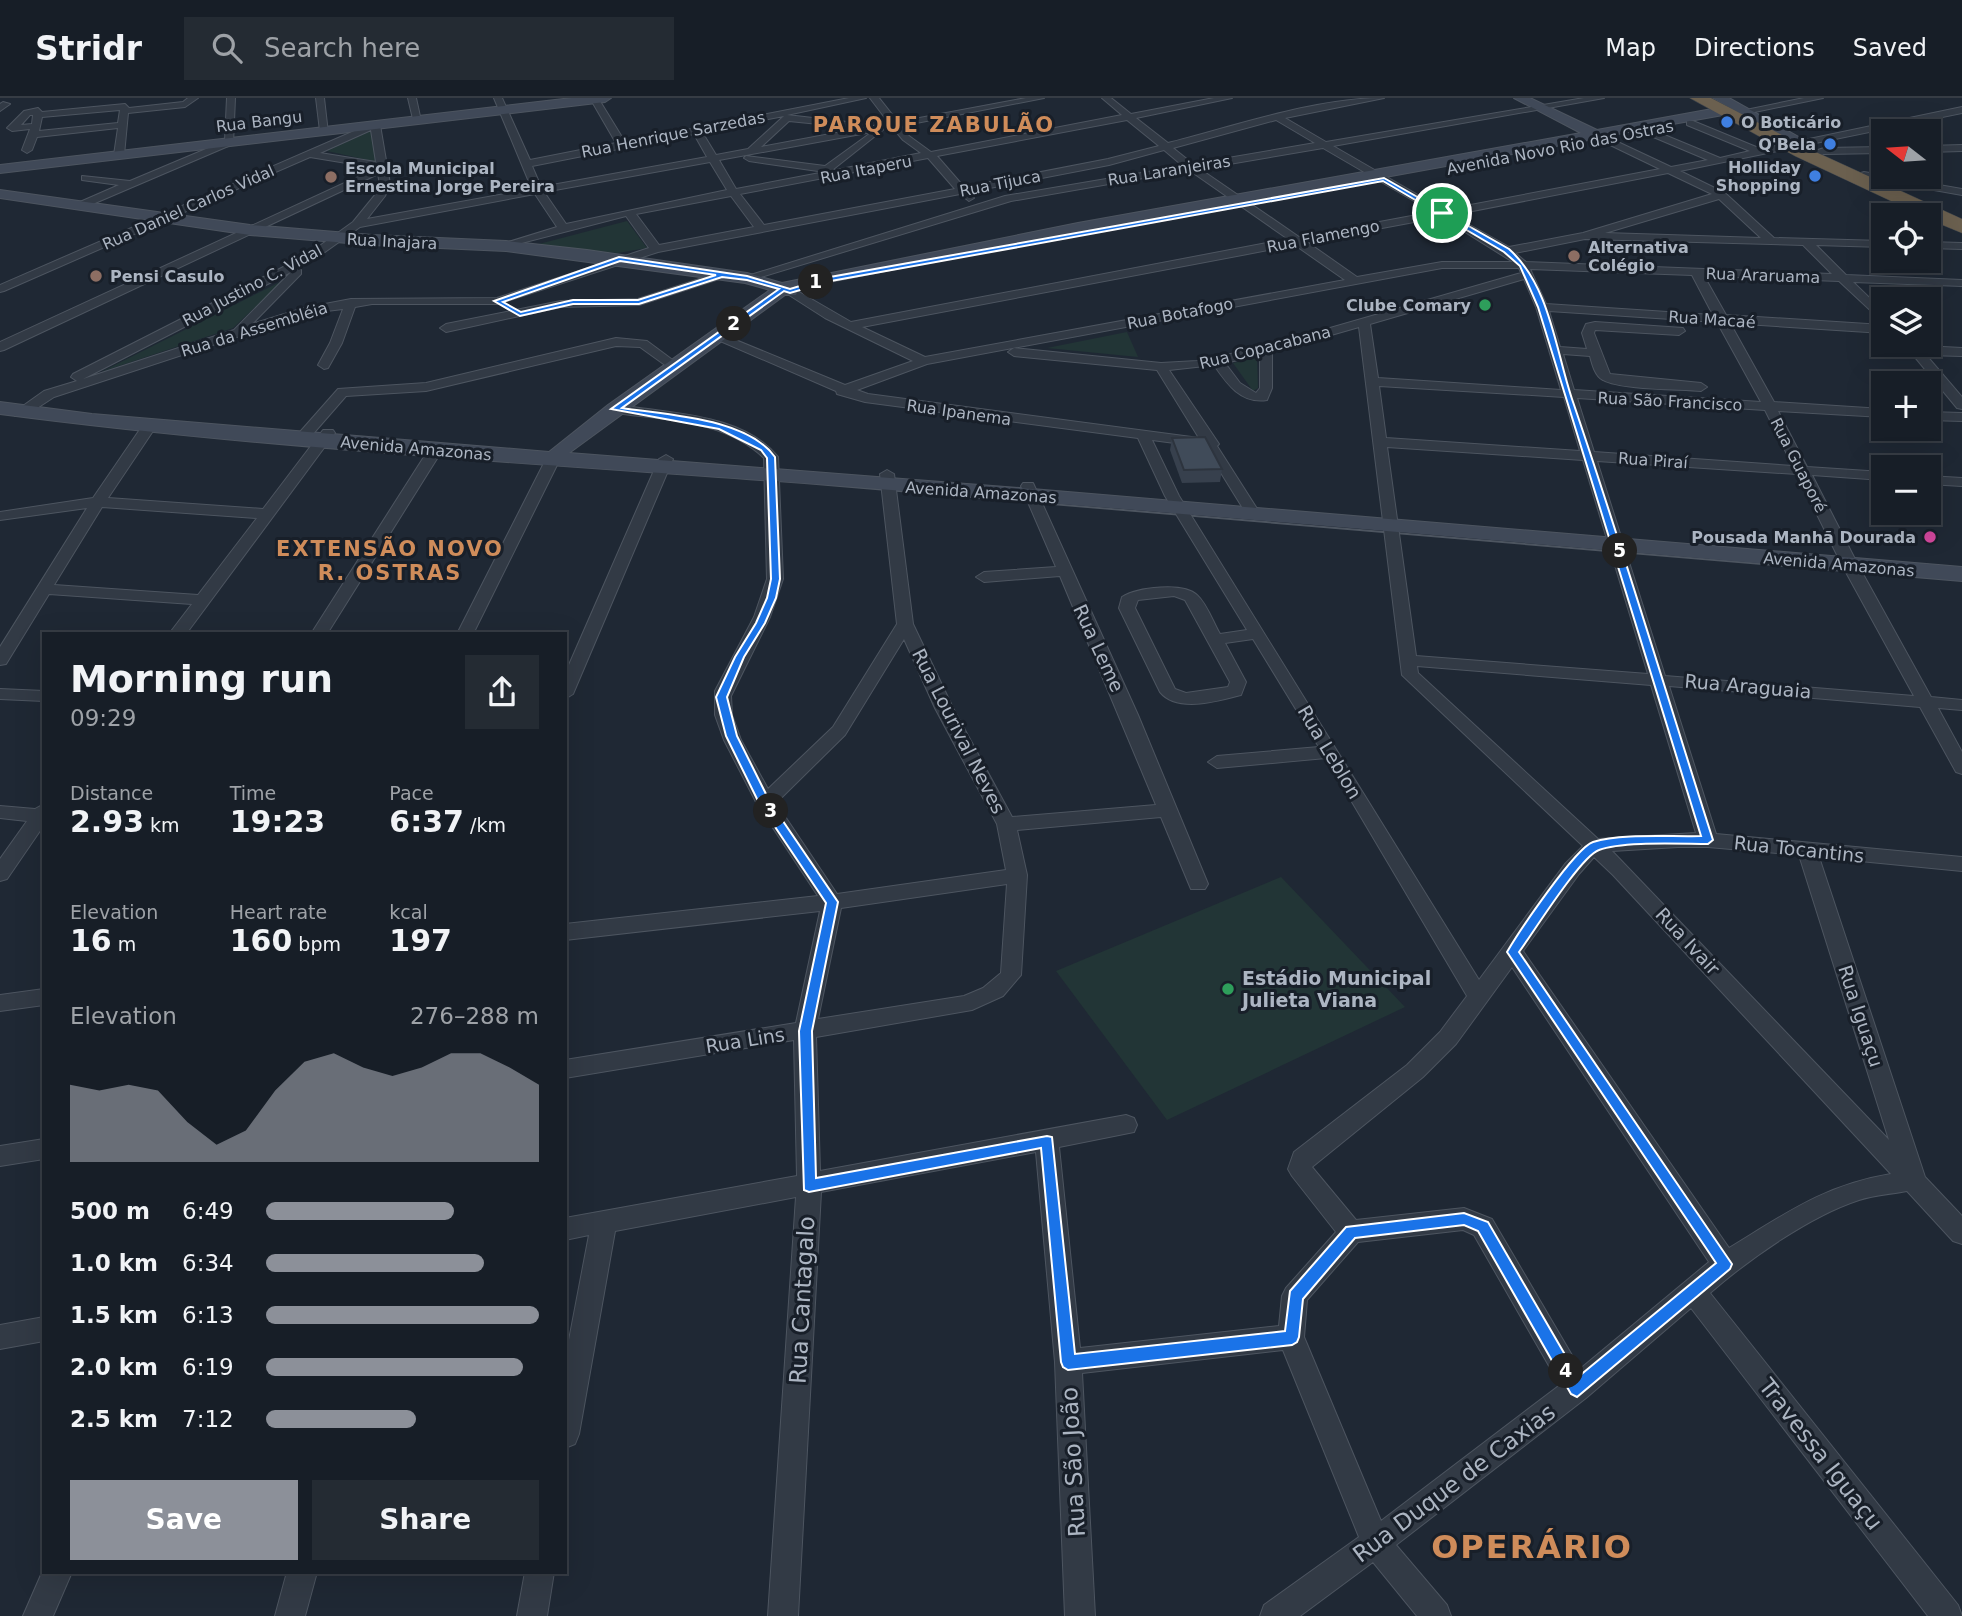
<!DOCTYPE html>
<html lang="en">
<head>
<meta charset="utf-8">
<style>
  body { margin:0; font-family:"DejaVu Sans",sans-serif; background:#242b33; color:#f1f3f6; height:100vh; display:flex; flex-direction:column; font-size:26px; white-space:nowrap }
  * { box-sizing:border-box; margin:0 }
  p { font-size:23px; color:#9ea2a7 }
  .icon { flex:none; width:38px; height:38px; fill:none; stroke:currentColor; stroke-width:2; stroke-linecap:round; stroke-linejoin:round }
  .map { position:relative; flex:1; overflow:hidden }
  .sheet { position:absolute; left:42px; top:534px; width:525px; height:942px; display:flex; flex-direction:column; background:#171e27; border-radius:0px; box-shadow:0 7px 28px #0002,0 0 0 2px #363c44 }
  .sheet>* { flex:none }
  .needle { width:46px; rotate:287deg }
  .tools { position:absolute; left:1871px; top:21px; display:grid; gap:14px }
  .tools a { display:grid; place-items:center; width:70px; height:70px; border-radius:0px; background:#171e27; box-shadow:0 7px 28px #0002,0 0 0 2px #363c44; font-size:35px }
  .pin { position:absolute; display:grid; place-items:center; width:60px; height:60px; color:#fff; margin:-30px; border:4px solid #fff; border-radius:50%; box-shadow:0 2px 7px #0007 }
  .km { position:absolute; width:35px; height:35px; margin:-18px; border-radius:50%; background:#222; color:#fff; font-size:19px; line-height:35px; text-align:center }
  .round { display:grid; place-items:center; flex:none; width:74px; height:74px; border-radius:0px; background:#242b33 }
  .head { display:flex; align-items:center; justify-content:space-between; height:119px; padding:0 28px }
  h1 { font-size:38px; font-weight:700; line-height:52px }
  .stats { display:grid; grid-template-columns:repeat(3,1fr); gap:10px; height:119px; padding:7px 28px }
  .stats div { display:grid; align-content:center }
  .stats b { font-size:30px; font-weight:700 }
  .stats small { font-size:19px; font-weight:400 }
  .stats p { font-size:19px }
  .chart { height:196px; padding:14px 28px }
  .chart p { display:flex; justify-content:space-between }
  .chart svg { width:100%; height:126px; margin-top:7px; fill:#8c9099; opacity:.7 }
  .cta { display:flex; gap:14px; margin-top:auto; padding:14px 28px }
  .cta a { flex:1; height:80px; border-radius:0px; background:#8c9099; color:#fff; font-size:28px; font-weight:700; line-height:80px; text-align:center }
  .cta a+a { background:#242b33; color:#f1f3f6 }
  ul { padding:0 28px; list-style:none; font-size:23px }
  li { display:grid; grid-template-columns:112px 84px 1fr; align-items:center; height:52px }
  li i { height:18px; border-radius:9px; background:#8c9099 }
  header { display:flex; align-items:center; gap:42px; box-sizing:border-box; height:98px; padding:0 35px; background:#171e27; border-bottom:2px solid #363c44 }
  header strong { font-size:33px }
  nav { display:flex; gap:38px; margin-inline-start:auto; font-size:24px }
  .search { width:490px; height:63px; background:#242b33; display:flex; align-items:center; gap:18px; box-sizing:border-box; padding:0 24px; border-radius:0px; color:#9ea2a7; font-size:26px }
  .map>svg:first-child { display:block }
  .green { fill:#223536 }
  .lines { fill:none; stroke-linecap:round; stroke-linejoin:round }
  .street-casing { stroke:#4d5560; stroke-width:2 }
  .secondary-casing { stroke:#4d5560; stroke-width:2 }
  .highway-casing { stroke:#3a424c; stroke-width:1 }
  .street { fill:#323a45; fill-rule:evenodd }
  .secondary { fill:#404958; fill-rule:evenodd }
  .highway { fill:#6b604f; fill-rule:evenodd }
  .wall { fill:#37404d }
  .building { fill:#404b59; stroke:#2d343e; stroke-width:2 }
  .route { fill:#1a73e8; stroke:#fff; stroke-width:2; fill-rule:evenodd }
  .shop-dot { fill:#3f7fe0; stroke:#181f29; stroke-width:2.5 }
  .education-dot { fill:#8d6e63; stroke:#181f29; stroke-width:2.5 }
  .leisure-dot { fill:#2e9e5b; stroke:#181f29; stroke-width:2.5 }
  .hotel-dot { fill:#d1479c; stroke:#181f29; stroke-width:2.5 }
  .labels { text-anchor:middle; stroke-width:6; stroke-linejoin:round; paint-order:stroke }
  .far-street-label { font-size:16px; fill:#acb5c2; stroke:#181f29 }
  .far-poi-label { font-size:16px; font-weight:bold; fill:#acb5c2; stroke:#181f29; text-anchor:start }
  .street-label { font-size:19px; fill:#acb5c2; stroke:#181f29 }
  .poi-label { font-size:19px; font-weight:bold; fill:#acb5c2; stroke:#181f29; text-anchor:start }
  .far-district-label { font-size:21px; font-weight:bold; letter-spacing:2px; fill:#cf8c5a; stroke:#181f29 }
  .near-street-label { font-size:23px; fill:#acb5c2; stroke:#181f29 }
  .near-district-label { font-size:32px; font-weight:bold; letter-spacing:2px; fill:#cf8c5a; stroke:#181f29 }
</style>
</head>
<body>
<header>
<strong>Stridr</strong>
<div class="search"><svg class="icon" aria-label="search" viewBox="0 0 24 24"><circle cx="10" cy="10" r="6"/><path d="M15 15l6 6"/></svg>Search here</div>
<nav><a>Map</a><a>Directions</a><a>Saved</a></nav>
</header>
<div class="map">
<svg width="1962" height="1518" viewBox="0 0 1962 1518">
  <rect width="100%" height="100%" fill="#1f2834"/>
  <g class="green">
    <polygon points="371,33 377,64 327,53"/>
    <polygon points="627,123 647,150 618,155 535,147"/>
    <polygon points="284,182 233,230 101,274"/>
    <polygon points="1127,234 1138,259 1047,250"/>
    <polygon points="1257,260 1258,290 1253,293 1233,265"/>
    <polygon points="1281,779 1405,909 1167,1022 1056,873"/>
  </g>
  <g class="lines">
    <defs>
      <g id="street">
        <path d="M188,0H198L185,9L128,15L124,57L119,60L114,57L118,30L37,39L32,52L27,55L22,52L30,31L12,33L7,30L24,13L38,10L42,14L125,6L129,10L183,4ZM120,12L118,25L39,33L42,19ZM30,17H33L32,26L21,27Z"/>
        <polygon points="227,0 235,0 233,46 88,108 80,108 80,104 119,87 82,82 82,78 130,83 225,43"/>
        <polygon points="316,0 324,0 328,35 320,33"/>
        <polygon points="408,0 416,0 421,23 413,21"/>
        <path d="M494,0H502L530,62L616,45L590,0H598L625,44L849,0H866L787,17L856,25L861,28L859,30L789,23L761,49L889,25L870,0H879L898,24L1026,0H1044L901,28L909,38L931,54L1122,17L1102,0H1111L1131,16L1214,0H1232L1136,20L1168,45C1235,28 1315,0 1384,0L1285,20L1326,44L1584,0H1604L1333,48L1444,112L1660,71L1602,43V39L1605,38L1671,69L1708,62L1644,35V31H1650L1720,60L1750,53L1687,27V23H1693L1761,51L1962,9V15L1680,73L1725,95L1774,140L1883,143V149L1816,147L1846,177L1962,182V188L1853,184L1883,213V224L1839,183L1704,178L1726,217L1883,227V235L1730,225L1774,304L1883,311V319L1778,313L1807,369L1883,374V382L1812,377L1858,467L1931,599L1962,602V612L1938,610L1962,654V676L1956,674L1920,609L1669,588L1716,736L1962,759V773L1819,759L1925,1079L1962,1118V1146L1953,1143L1907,1093C1892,1096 1874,1097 1859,1102C1810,1118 1749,1161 1710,1195L1958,1507L1962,1518H1928L1691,1210L1586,1300L1396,1447L1447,1507L1451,1518H1417L1373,1464L1300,1518H1260L1264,1507L1359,1439L1283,1252L1082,1275L1095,1518H1065L1055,1264L1036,1054L821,1094L798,1518H768L796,1099L615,1133L579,1336L575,1346L565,1350V1263L589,1137L565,1142V1120L797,1078L794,942L565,980V962L796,925L820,813L565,842V826L818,798L756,704L724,642L715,617V593L754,519L767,481L764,360C725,322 666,322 615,315L610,314V308C622,306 636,310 648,311C692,317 748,322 778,359L783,481L770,519L731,598L732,617L741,642L768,691L833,629L897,526L880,376L887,372L894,376L913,526L953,610L1012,719L1156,707L1060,478L984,484L976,479L984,474L1056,469L1021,388L1023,385H1033L1138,617L1208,786L1205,791H1191L1161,719L1017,732L1027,777L1021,877L1003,898L972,912L816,939L820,1073L1126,1017L1134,1020L1137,1027L1134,1034L1059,1049L1080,1250L1279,1228L1282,1198L1286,1190L1336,1134L1292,1078L1288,1071L1294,1054L1407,967L1440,934L1467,898L1326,660L1217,670L1208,664L1217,658L1319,649L1253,541L1225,545L1246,584L1241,597C1218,603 1177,615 1160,594L1119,510L1122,499C1137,489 1184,484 1197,497C1207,506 1213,524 1220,536L1247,532L1165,398L1138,340L865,304L837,296L836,293L711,239L721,236L845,287L913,263L825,220L786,195V191H794L851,224L1288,141L1189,72L1011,103L751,182L741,180L1005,98L1183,68L1164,52L1109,67L969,94L974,100L969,103L960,96L658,154L498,206H372L355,209L342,245L328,270L324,271L318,267L330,245L343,211L310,215L54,299L25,318H15L13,315L44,293L77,283L71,279L73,276L307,157L353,124L375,97L380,86L378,76L4,252L0,253V244L377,70L310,59L4,193L0,194V187L375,24L380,27L390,86L385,98L367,121L532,91ZM784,18L748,51L716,57L702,34ZM1127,22L1159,48L1108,61L964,89L937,58ZM1276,22L1315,45L1193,66L1173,50ZM893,30L903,42L921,55L831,73L884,31ZM371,32L376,64L320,55ZM872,34L825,68L746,58L744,60L749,63L825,74L736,91L719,62ZM694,36L707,59L541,89L532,68ZM1323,50L1433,114L1299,139L1200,71ZM928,60L955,91L764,127L740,96ZM710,64L727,92L566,126L544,94ZM1668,75L1712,96L1583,135L1509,149L1452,117ZM535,96L557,129L502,146V150L626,118L649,150L497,200L351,201L304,210L252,226L301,176V172L297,171L315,161L360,129ZM731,98L754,129L659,147L636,116ZM1719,101L1761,140L1605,135ZM1441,119L1513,164H1442L1357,179L1307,144ZM1585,141L1803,147L1832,176L1526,164L1515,155ZM1295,147L1345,182L925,259L862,229ZM1442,170H1519L1521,175L1264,249L1197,263L1161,265L1014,250L1008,254L1014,258L1157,272L1199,340L868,296L857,292L927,266ZM1530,171L1692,177L1713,217L1546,206ZM291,174L234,232L83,281ZM1524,181L1536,209L1561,292L1378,280L1370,226ZM1549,213L1717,224L1761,304L1574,292L1563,256L1590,258C1592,266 1595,278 1603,282C1621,292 1678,291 1701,293L1707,289L1701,285L1610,276L1594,235L1595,232L1679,237L1685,233L1683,230L1595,224L1586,226L1582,235L1587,251L1560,249ZM1359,229L1402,577L1583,748L1565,766L1479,882L1179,398L1152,342L1205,349L1249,420H1259L1261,417L1217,348L1219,346L1169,272L1214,267C1227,286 1241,306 1267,302L1272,290V254ZM1260,257V290L1256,295L1240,285L1225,265ZM1379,288L1564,299L1580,353L1386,340ZM1577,300L1765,312L1793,368L1594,354ZM1387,349L1583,362L1648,576L1416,558ZM1597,363L1797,376L1842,467L1914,598L1665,578ZM1174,498L1185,502L1230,584L1228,589L1186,595L1175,591L1135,510L1138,502ZM904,541L935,610L997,726L1006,772L837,796L776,705L845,637ZM1417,568L1651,587L1696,735L1598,741L1418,575ZM1678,749H1708L1799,757L1889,1042L1612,753ZM1594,759L1613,777L1891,1076C1824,1087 1785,1116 1729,1150L1523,853L1579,776ZM1007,786L1001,875L983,890L964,898L818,921L841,810ZM1512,869L1709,1164L1580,1271L1492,1121L1464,1110L1356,1122L1312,1069L1423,979L1456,946ZM1463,1132L1474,1137L1560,1287L1381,1423L1304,1239L1307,1202L1358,1144Z"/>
        <polygon points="1804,0 1823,0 1745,16 1741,13"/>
        <polygon points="3,4 10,6 0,13 0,6"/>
        <polygon points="1962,47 1962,53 1928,54 1928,48"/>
        <polygon points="1883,49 1883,55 1824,56 1808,60 1803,57 1824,50"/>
        <polygon points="1864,74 1962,91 1962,97 1861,79 1861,75"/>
        <polygon points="1928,144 1962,145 1962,151 1928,150"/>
        <polygon points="721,174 727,177 725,179 639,207 561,209 446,234 440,230 446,226 561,203 638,201"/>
        <polygon points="616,240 647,243 682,269 676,273 672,272 640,249 616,248 426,293 346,298 312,337 302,337 300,334 338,291 426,285"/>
        <polygon points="1905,247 1962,250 1962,258 1926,257 1962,299 1962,311 1957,310"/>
        <polygon points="1928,314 1962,315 1962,323 1928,322"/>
        <path d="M150,323L157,327L108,400L263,411L323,332H333L335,335L186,536H169L192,506L49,496L6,566L0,567V549L87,410L0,422V414L93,400L145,324ZM102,409L257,420L198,497L54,487Z"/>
        <polygon points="436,347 443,351 327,536 311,536 429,351"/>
        <polygon points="553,357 560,361 473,536 457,536 546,361"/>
        <polygon points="666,357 673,361 573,596 565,601 565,576 659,361"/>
        <polygon points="1928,378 1962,380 1962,388 1928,386"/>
        <polygon points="0,591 44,593 44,603 0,601"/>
        <polygon points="44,706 44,727 7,781 0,783 0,761 27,723 0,720 0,708 35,711"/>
        <polygon points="44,891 44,907 0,913 0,897"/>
        <polygon points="44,1041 44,1061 0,1068 0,1048"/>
        <polygon points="44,1219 44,1243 0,1251 0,1227"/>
        <polygon points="44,1470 44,1474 72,1474 53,1518 23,1518"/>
        <polygon points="287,1474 317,1474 305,1518 275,1518"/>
        <polygon points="525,1474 554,1474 547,1518 517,1518"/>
      </g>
      <g id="secondary">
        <polygon points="572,0 611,0 605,4 0,75 0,67"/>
        <path d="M1514,0H1530L1597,32L1723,9L1729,13L1723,17L1606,38L1599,42L1594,41L1078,135L799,190L796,197H785L569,355L1032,391L1962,469V483C1584,450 1206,417 828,387C552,366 275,352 0,316V304L92,316L549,354L608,307L770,192L745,185L506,153L372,147L250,137L0,100V92L250,127L372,137L506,143L587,152L747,175L782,185L1078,125L1581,35Z"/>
        <polygon points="1713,0 1729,0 1804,42 1800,49 1790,49 1786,41"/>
      </g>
      <polygon id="highway" points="1690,0 1711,0 1807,50 1962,121 1962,135 1928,121 1928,117 1921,117 1795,58"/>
    </defs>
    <use href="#street" class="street-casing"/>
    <use href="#secondary" class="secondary-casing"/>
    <use href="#highway" class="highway-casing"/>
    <use href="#street" class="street"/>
    <use href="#secondary" class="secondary"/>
    <use href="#highway" class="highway"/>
  </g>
  <polygon class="wall" points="1172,340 1222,371 1220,384 1182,385 1170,352"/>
  <polygon class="building" points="1205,339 1222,371 1184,372 1172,340"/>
  <path class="route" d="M1384,80L1509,151C1550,188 1555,250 1572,301C1622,447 1666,595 1713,742L1708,746C1681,746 1622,743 1599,752C1581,758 1533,835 1519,854L1732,1166L1730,1171L1577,1299L1571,1296L1478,1133L1464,1127L1355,1140L1303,1201L1299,1239L1297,1244L1292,1247L1068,1272L1063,1269L1061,1264L1041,1050L809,1094L804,1092L799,933L826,805L759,705L726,638L716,599L735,559L756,525L767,500L771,481L767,360L761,352L719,331L611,311L779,191L747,182L722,179L639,206H573L520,218L494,203L619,159L747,178L790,191L830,179ZM1383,83L1504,154L1520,168L1538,209L1701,738C1671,739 1621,735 1593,744C1575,750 1518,835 1507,854L1716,1165L1578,1279L1488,1124L1464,1115L1346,1129L1290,1193L1285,1233L1075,1256L1052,1039L1047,1038L816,1080L812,933L838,804L770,704L737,638L727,599L744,559L765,525L776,500L780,481L775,359C747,320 667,317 622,310L784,193L790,195L831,183ZM620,163L716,177L638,202H573L521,214L503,204Z"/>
  <g class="shop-dot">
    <circle cx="1727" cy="24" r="7"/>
    <circle cx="1830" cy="46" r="7"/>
    <circle cx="1815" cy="78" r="7"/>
  </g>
  <g class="education-dot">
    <circle cx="331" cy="79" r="7"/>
    <circle cx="1574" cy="158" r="7"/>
    <circle cx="96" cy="178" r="7"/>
  </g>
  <g class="leisure-dot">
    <circle cx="1485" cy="207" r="7"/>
    <circle cx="1228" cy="891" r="7"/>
  </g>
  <circle class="hotel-dot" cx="1930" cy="439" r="7"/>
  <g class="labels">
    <g class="far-street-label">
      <text transform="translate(259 23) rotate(-7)" y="6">Rua Bangu</text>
      <text transform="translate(673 36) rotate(-11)" y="6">Rua Henrique Sarzedas</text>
      <text transform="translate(1560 49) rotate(-11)" y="6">Avenida Novo Rio das Ostras</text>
      <text transform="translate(866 71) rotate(-11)" y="6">Rua Itaperu</text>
      <text transform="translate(1169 72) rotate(-9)" y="6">Rua Laranjeiras</text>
      <text transform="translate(1000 85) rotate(-11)" y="6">Rua Tijuca</text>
      <text transform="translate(188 109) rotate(-24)" y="6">Rua Daniel Carlos Vidal</text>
      <text transform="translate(1323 138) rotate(-11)" y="6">Rua Flamengo</text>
      <text transform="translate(392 143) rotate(3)" y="6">Rua Inajara</text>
      <text transform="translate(1763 177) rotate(2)" y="6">Rua Araruama</text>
      <text transform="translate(252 187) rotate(-28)" y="6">Rua Justino C. Vidal</text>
      <text transform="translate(1180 215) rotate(-11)" y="6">Rua Botafogo</text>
      <text transform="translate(1712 221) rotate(4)" y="6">Rua Macaé</text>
      <text transform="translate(254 231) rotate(-17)" y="6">Rua da Assembléia</text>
      <text transform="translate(1265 249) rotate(-14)" y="6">Rua Copacabana</text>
      <text transform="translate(1670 303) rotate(3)" y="6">Rua São Francisco</text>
      <text transform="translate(959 314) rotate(8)" y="6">Rua Ipanema</text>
      <text transform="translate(416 350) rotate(5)" y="6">Avenida Amazonas</text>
      <text transform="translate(1653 362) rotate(4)" y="6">Rua Piraí</text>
      <text transform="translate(1799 367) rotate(63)" y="6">Rua Guaporé</text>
      <text transform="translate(981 394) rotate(4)" y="6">Avenida Amazonas</text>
      <text transform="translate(1839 466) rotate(5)" y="6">Avenida Amazonas</text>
    </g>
    <g class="far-poi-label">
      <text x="1741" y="30">O Boticário</text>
      <text x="1816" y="52" text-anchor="end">Q'Bela</text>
      <text x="1801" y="75" text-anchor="end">Holliday<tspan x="1801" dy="18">Shopping</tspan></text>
      <text x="345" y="76">Escola Municipal<tspan x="345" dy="18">Ernestina Jorge Pereira</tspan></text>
      <text x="1588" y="155">Alternativa<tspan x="1588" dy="18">Colégio</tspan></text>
      <text x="110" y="184">Pensi Casulo</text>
      <text x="1471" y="213" text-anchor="end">Clube Comary</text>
      <text x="1916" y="445" text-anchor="end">Pousada Manhã Dourada</text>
    </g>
    <g class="street-label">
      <text transform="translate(1099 550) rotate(65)" y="7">Rua Leme</text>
      <text transform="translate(1748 588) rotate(5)" y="7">Rua Araguaia</text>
      <text transform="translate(959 633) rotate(63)" y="7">Rua Lourival Neves</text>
      <text transform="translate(1330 654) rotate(59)" y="7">Rua Leblon</text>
      <text transform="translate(1799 751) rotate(6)" y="7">Rua Tocantins</text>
      <text transform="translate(1688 843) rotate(47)" y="7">Rua Ivair</text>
      <text transform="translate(1861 918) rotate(72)" y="7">Rua Iguaçu</text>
      <text transform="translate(745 942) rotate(-9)" y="7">Rua Lins</text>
    </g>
    <g class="poi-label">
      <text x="1242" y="887">Estádio Municipal<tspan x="1242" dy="22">Julieta Viana</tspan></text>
    </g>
    <g class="far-district-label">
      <text x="934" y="34">PARQUE ZABULÃO</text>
      <text x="390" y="458">EXTENSÃO NOVO<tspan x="390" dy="24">R. OSTRAS</tspan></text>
    </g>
    <g class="near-street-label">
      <text transform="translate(802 1202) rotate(-87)" y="8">Rua Cantagalo</text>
      <text transform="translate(1821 1356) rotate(52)" y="8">Travessa Iguaçu</text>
      <text transform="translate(1073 1364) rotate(-93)" y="8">Rua São João</text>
      <text transform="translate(1454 1385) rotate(-37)" y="8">Rua Duque de Caxias</text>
    </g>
    <g class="near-district-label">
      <text x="1532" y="1460">OPERÁRIO</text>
    </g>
  </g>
</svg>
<div class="tools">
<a><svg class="needle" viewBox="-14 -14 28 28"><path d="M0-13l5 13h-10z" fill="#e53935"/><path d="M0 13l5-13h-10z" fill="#9ea2a7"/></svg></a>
<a><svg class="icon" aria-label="locate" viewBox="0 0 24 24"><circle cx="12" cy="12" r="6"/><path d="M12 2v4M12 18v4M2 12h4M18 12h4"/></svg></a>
<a><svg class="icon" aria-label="layers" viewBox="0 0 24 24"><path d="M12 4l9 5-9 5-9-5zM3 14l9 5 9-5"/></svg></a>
<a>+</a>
<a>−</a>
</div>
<div class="pin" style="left:1442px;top:115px;background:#1e9e55"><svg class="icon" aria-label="arrive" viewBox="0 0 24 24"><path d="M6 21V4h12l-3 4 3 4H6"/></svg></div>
<b class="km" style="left:816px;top:184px">1</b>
<b class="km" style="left:734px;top:226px">2</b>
<b class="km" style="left:771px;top:713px">3</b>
<b class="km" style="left:1566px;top:1273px">4</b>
<b class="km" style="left:1620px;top:453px">5</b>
<section class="sheet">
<div class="head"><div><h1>Morning run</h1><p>09:29</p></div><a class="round"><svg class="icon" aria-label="share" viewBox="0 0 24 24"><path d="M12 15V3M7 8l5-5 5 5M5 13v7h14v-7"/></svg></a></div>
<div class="stats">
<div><p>Distance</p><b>2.93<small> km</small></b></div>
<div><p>Time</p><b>19:23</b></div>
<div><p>Pace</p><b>6:37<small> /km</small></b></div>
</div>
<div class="stats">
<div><p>Elevation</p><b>16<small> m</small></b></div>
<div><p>Heart rate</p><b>160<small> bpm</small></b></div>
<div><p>kcal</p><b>197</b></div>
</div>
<div class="chart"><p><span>Elevation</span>276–288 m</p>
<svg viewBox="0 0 160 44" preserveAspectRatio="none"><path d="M0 44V17L10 19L20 17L30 19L40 30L50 38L60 33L70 19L80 9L90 6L100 11L110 14L120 11L130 6L140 6L150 11L160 17V44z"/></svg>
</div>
<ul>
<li><b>500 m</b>6:49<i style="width:69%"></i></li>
<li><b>1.0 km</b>6:34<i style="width:80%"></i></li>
<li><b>1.5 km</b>6:13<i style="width:100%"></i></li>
<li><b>2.0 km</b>6:19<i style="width:94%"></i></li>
<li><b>2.5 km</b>7:12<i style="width:55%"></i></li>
</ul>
<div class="cta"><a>Save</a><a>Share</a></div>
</section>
</div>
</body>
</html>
